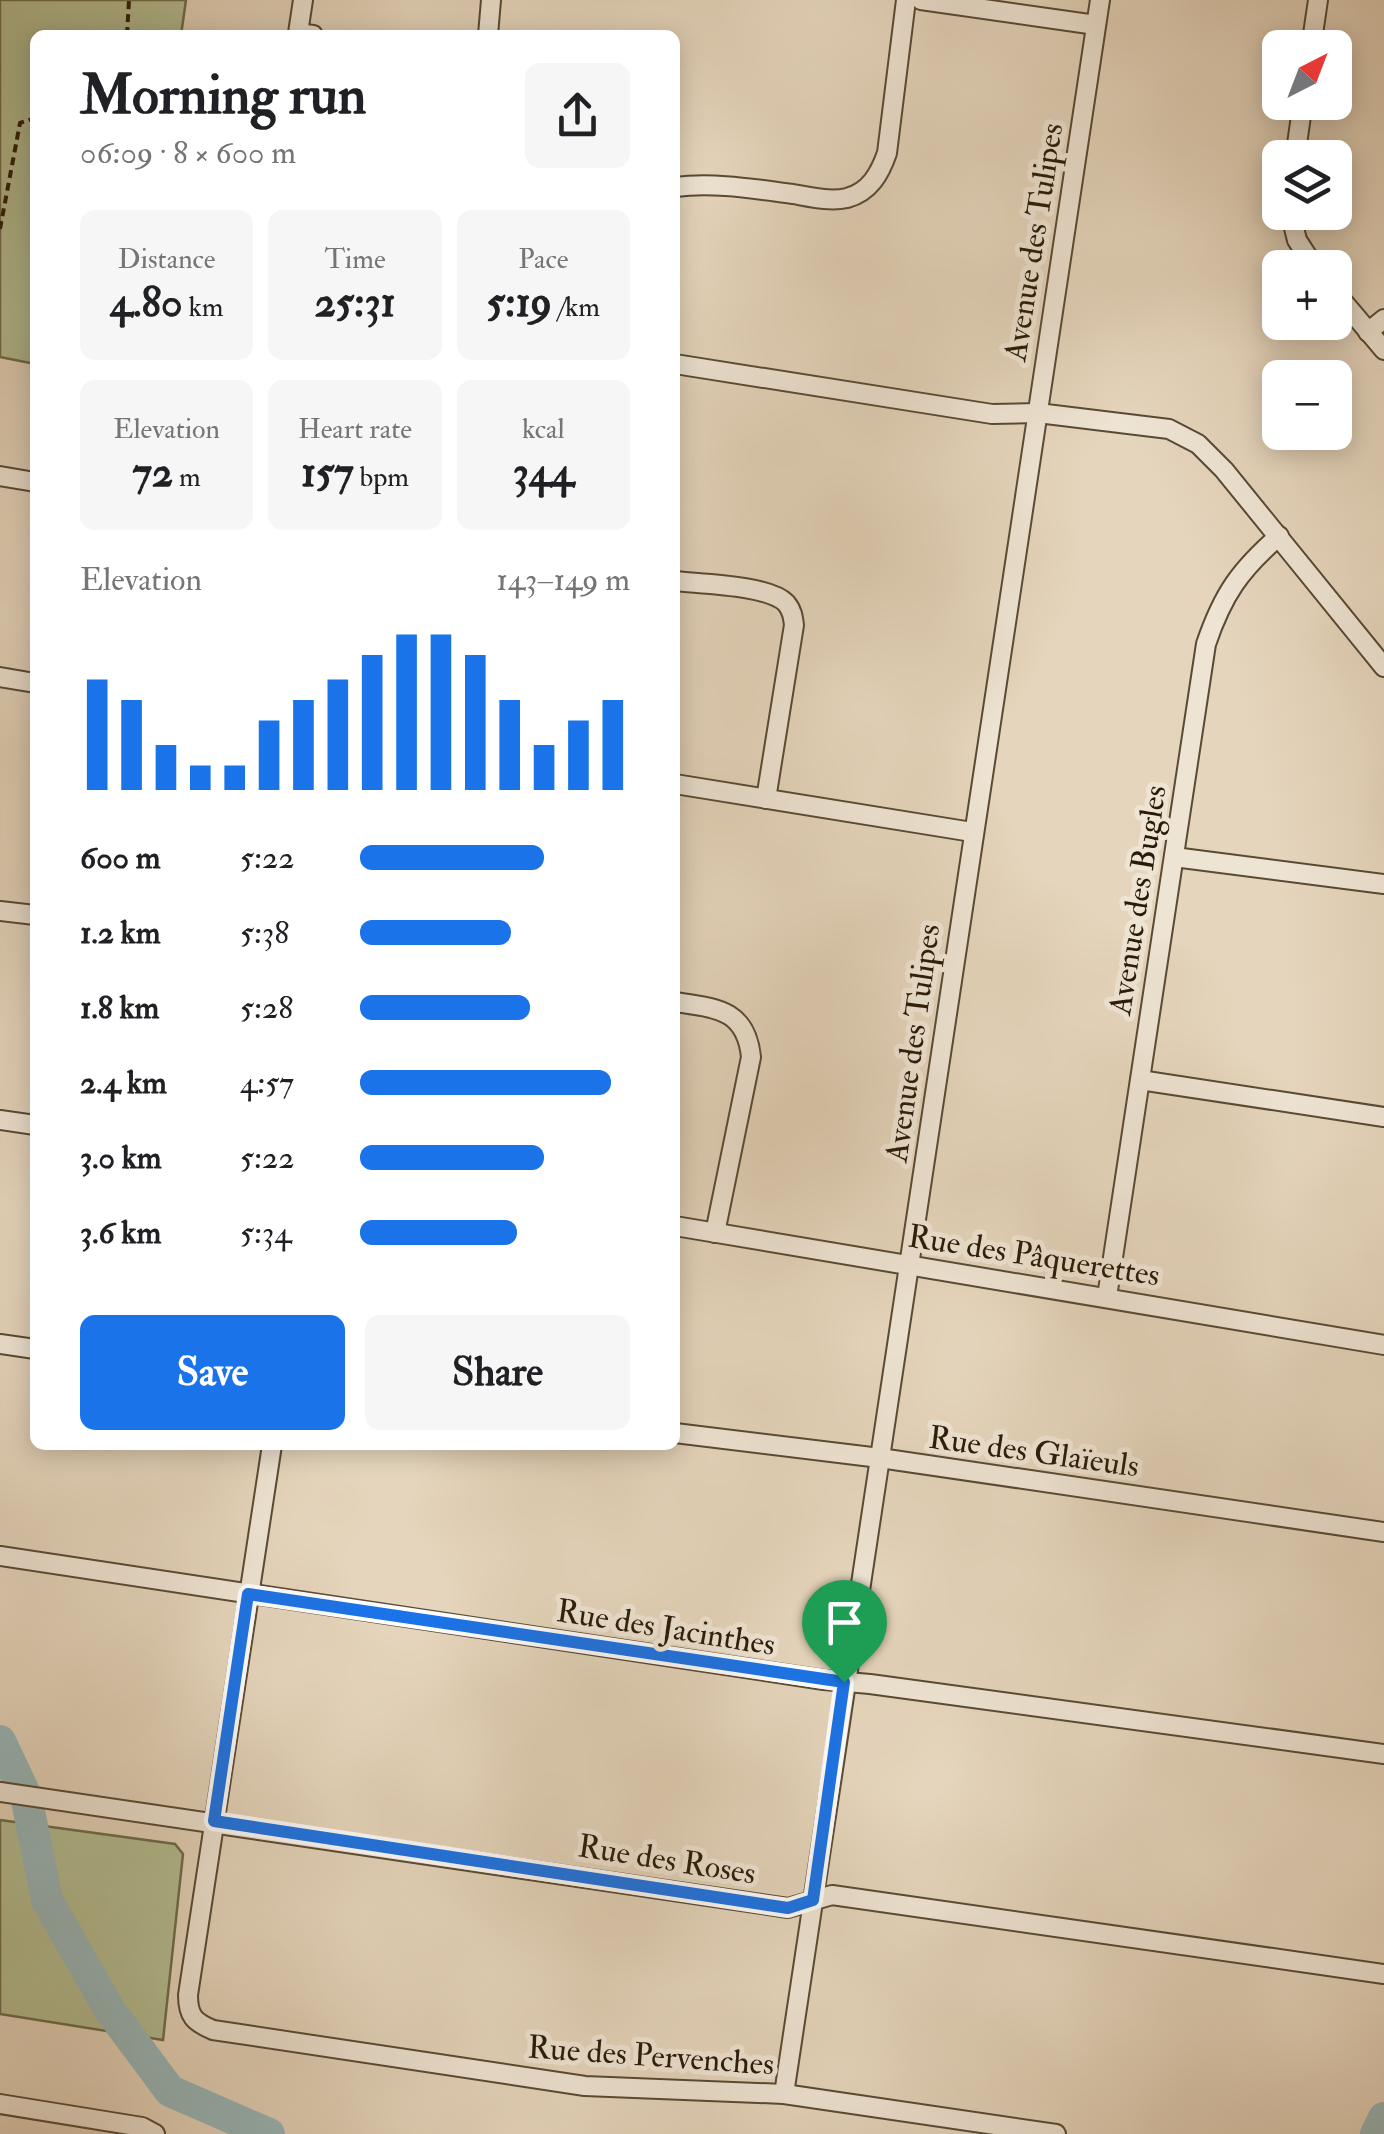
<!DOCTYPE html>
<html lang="en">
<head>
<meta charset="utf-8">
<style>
  body { margin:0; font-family:"IM FELL Double Pica",serif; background:#f6f6f6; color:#202124; height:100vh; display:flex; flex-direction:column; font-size:38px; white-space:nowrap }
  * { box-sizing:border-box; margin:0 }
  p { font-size:32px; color:#757577 }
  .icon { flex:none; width:55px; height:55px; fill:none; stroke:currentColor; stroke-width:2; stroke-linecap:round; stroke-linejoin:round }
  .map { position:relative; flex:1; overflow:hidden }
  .side { position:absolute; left:30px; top:30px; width:650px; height:1420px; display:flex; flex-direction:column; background:#fff; border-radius:15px; box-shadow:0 5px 25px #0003 }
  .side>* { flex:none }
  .needle { width:65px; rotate:42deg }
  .controls { position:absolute; left:1262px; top:30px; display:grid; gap:20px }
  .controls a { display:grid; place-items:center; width:90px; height:90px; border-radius:15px; background:#fff; box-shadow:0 5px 25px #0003; font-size:50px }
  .pin { position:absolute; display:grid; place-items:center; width:85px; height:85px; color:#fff; margin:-102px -42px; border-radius:50% 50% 50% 0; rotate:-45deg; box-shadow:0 0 10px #0007 }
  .pin .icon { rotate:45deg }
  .round { display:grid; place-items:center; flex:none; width:105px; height:105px; border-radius:15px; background:#f6f6f6 }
  .head { display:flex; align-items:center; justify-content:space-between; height:170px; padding:0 50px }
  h1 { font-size:55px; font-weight:700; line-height:75px }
  .figures { display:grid; grid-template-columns:repeat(3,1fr); gap:15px; height:170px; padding:10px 50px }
  .figures div { display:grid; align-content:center; border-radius:15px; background:#f6f6f6; text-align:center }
  .figures b { font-size:42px; font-weight:700 }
  .figures small { font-size:28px; font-weight:400 }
  .figures p { font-size:28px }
  .chart { height:280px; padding:20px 50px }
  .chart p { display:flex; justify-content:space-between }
  .chart svg { width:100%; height:180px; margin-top:10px; stroke:#1a73e8; stroke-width:6 }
  .cta { display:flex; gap:20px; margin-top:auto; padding:20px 50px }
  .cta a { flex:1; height:115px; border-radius:15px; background:#1a73e8; color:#fff; font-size:40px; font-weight:700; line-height:115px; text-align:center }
  .cta a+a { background:#f6f6f6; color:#202124 }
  ul { padding:0 50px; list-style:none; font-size:32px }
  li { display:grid; grid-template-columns:160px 120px 1fr; align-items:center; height:75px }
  li i { height:25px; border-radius:12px; background:#1a73e8 }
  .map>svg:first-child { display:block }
  .green { fill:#b3bd92; stroke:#6e6c4c; stroke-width:2.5 }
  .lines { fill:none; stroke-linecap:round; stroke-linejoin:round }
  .river { stroke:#98b7b9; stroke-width:32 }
  .street-casing { stroke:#594a34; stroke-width:22 }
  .path { stroke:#2a1b07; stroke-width:4; stroke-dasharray:8 5; stroke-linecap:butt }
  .street { stroke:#eee4d3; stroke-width:18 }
  .route-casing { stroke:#fff; stroke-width:20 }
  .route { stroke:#1a73e8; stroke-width:12 }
  .labels { text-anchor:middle; stroke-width:10; stroke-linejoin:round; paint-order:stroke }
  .street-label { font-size:32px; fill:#2a1b07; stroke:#eee4d3 }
</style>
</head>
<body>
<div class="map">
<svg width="1384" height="2134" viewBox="0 0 1384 2134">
  <rect width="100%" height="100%" fill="#e5d5bc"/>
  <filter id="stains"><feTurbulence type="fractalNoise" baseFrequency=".002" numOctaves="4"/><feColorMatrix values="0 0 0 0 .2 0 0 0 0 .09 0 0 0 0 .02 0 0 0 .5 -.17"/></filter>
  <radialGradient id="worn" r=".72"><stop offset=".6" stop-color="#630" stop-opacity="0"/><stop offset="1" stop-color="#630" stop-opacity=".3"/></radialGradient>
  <g class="green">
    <polygon points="0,0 186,0 181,35 35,35 35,364 0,357"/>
    <polygon points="0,1820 175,1844 183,1854 163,2040 0,2014"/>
  </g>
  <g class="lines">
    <g class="river">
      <polyline points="0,1741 26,1796 47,1900 109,2009 170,2091 269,2134"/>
      <polyline points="1376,2134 1384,2118"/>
    </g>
    <defs>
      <g id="street">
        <polyline points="303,0 298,33 313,35"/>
        <polyline points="921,0 1096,25"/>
        <polyline points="488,35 491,0"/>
        <polyline points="1311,48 1318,0"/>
        <polyline points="1295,158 1303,102"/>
        <path d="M675,187C714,182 754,189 793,194C810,197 830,202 847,198C870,192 880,173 887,153L906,0"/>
        <polyline points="1290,212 1297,240 1315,268"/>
        <polyline points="1335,292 1384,350"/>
        <polyline points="1368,332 1384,319"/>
        <polyline points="675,364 992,414 1038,413 1169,429 1198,444 1224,470 1384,667"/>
        <polyline points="0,476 35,482"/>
        <path d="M675,581C701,584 768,585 786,603C792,610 793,617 794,625L766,799"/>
        <polyline points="0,677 35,683"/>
        <polyline points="675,784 972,832"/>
        <polyline points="1174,857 1384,884"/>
        <polyline points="0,911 35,915"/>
        <path d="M675,1002C716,1008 746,1009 751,1057L715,1233"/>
        <polyline points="1140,1080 1384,1117"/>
        <polyline points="0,1120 35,1125"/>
        <polyline points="675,1226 1384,1345"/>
        <path d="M1107,1297L1206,644C1223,594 1240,570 1279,536"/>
        <polyline points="0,1344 35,1349"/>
        <polyline points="675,1433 880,1458 1384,1532"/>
        <path d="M272,1445L188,1995C188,2016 194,2022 213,2030L585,2086L784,2094L1056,2134"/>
        <polyline points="0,1556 824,1680 870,1684 1384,1754"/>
        <polyline points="0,1792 788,1908 832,1895 1384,1974"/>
        <polyline points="784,2094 1100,0"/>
        <polyline points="0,2104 142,2127 155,2134"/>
      </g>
    </defs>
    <use href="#street" class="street-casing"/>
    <g class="path">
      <polyline points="127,35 129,0"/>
      <polyline points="272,35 283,34"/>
      <polyline points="0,229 20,123 35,118"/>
    </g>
    <use href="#street" class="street"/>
  </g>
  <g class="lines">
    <defs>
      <polygon id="route" points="248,1594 844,1682 813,1900 788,1908 214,1821"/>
    </defs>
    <use href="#route" class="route-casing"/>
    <use href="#route" class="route"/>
  </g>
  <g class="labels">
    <g class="street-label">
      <text transform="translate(1033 242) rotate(-81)" y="11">Avenue des Tulipes</text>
      <text transform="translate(1137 900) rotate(-81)" y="11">Avenue des Bugles</text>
      <text transform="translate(912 1043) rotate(-82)" y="11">Avenue des Tulipes</text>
      <text transform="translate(1034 1255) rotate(9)" y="11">Rue des Pâquerettes</text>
      <text transform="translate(1034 1451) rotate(8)" y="11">Rue des Glaïeuls</text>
      <text transform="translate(666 1627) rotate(9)" y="11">Rue des Jacinthes</text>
      <text transform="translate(667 1859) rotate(9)" y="11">Rue des Roses</text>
      <text transform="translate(651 2055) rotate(4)" y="11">Rue des Pervenches</text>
    </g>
  </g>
  <rect width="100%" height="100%" filter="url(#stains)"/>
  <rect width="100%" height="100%" fill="url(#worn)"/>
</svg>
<div class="controls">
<a><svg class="needle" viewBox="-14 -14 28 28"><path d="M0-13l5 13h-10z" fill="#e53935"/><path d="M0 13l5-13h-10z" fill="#757577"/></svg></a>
<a><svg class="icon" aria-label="layers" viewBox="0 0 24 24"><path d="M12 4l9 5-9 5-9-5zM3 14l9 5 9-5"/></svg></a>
<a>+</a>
<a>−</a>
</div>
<div class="pin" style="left:844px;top:1682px;background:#1e9e55"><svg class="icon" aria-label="arrive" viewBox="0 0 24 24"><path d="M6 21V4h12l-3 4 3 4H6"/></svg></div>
<section class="side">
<div class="head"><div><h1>Morning run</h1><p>06:09 · 8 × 600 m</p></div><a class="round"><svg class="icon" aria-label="share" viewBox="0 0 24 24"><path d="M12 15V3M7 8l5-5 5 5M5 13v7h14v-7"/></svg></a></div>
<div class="figures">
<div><p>Distance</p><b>4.80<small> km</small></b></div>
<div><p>Time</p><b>25:31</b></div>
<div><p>Pace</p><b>5:19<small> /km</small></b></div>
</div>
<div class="figures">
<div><p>Elevation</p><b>72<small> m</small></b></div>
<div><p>Heart rate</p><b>157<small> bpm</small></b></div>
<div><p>kcal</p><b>344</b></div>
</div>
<div class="chart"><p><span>Elevation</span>143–149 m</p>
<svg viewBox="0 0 160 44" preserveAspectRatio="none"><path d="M5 44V17M15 44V22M25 44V33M35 44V38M45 44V38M55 44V27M65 44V22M75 44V17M85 44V11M95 44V6M105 44V6M115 44V11M125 44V22M135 44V33M145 44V27M155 44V22"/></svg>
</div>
<ul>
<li><b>600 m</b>5:22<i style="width:68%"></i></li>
<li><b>1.2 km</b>5:38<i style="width:56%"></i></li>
<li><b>1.8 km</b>5:28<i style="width:63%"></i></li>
<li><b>2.4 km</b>4:57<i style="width:93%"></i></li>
<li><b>3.0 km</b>5:22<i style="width:68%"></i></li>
<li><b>3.6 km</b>5:34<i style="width:58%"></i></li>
</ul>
<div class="cta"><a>Save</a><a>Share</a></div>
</section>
</div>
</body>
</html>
